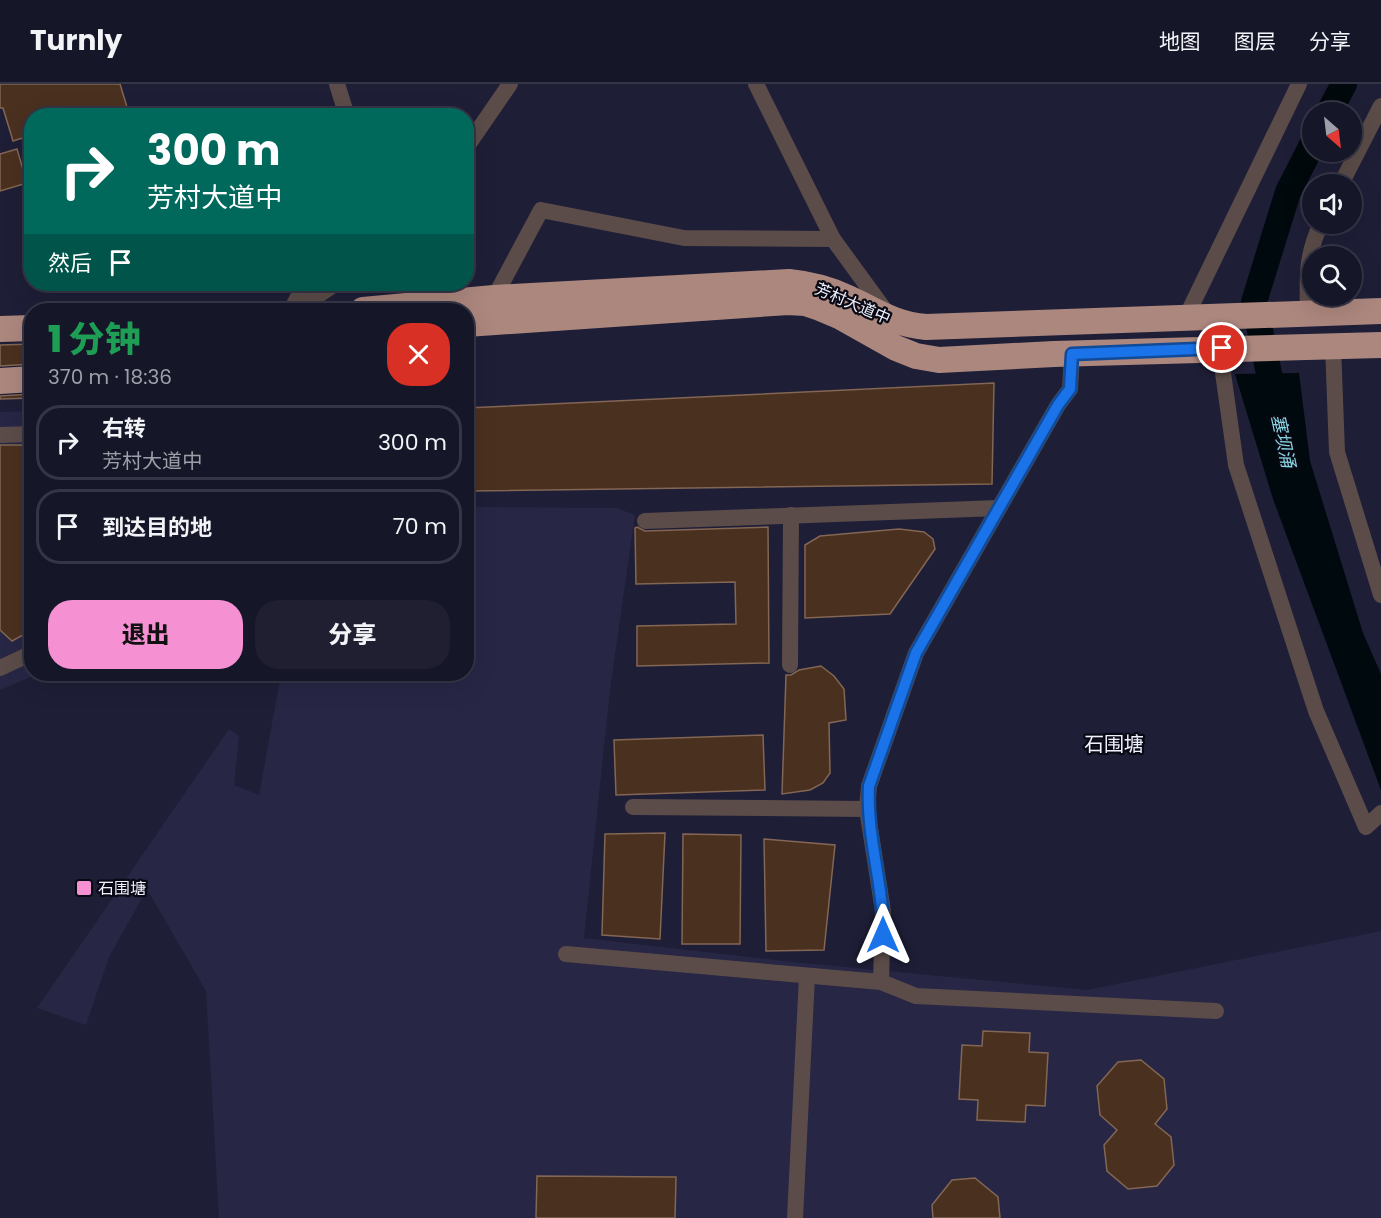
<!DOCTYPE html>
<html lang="zh">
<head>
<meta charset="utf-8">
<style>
  body { margin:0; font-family:Poppins,"Noto Sans SC",sans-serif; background:#1f1f31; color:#f1f3f6; height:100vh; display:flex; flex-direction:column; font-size:22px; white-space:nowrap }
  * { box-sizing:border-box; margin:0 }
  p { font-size:20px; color:#9e9fa8 }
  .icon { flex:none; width:33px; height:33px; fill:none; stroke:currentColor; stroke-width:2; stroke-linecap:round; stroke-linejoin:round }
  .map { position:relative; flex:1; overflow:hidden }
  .details { position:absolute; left:24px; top:219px; width:450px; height:378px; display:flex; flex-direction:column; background:#161629; border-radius:24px; box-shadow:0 6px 24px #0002,0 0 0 2px #353546 }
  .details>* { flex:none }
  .top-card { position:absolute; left:24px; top:24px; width:450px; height:183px; border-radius:24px; box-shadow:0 6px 24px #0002,0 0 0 2px #353546; background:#00695c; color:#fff; overflow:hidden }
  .needle { width:39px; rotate:152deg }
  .fabs { position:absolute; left:1302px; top:18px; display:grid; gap:12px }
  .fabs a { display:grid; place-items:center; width:60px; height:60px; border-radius:50%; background:#161629; box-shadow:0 6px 24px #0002,0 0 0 2px #353546; font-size:30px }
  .pin { position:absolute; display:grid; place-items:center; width:51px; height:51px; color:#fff; margin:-26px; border:3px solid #fff; border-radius:50%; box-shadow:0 2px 6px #0007 }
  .me { position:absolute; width:66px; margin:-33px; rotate:0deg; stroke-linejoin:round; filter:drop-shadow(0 0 4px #0008) }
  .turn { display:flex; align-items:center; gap:21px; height:126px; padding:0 24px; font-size:27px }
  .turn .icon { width:78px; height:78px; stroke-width:2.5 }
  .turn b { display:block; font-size:42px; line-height:51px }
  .then { display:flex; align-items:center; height:57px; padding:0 24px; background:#0003; gap:12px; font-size:22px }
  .round { display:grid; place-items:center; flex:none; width:63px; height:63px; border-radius:24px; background:#1f1f31 }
  .overview { display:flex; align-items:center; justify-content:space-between; height:102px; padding:0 24px }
  h1 { font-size:36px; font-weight:800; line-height:45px; color:#1e9e55 }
  .action { display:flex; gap:12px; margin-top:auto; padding:12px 24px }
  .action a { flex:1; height:69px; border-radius:24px; background:#f591d2; color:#111; font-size:24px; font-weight:800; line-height:69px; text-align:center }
  .action a+a { background:#1f1f31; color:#f1f3f6 }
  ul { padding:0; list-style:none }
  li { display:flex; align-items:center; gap:18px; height:75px; margin:0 12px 9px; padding:0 12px; border:3px solid #353546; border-radius:24px }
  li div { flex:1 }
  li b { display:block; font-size:22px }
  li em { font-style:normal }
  header { display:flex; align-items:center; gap:36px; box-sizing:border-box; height:84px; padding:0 30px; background:#161629; border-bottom:2px solid #353546 }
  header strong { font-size:28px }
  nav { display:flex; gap:33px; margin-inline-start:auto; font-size:21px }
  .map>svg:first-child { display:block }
  .built { fill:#272645 }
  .water { fill:#00090d }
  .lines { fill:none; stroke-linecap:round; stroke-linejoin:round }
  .river { stroke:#00090d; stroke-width:26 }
  .building { fill:#4a301f; stroke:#836654; stroke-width:1.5 }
  .minor { stroke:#5b4c49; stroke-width:16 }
  .highway { stroke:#ac877e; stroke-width:26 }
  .route-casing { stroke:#114b97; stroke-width:15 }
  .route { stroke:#1a73e8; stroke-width:10 }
  .poi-dot { fill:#f591d2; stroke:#090914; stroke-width:2 }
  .labels { text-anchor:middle; stroke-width:4.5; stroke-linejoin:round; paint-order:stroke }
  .street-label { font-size:16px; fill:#eff0fe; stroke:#090914 }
  .poi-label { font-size:16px; fill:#eff0fe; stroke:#090914; text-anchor:start }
  .water-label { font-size:18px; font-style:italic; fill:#89d5e2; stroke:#090914 }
  .quarter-label { font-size:20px; fill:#eff0fe; stroke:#090914 }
</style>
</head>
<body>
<header>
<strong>Turnly</strong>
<nav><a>地图</a><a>图层</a><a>分享</a></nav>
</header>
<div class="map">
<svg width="1381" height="1134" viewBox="0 0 1381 1134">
  <rect width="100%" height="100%" fill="#1e1e37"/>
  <g class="built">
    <polygon points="31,327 32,590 38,590 0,606 0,328"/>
    <polygon points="467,423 617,424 635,431 610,606 584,854 793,878 1087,906 1381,847 1381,1134 219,1134 206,907 147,805 109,873 86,941 37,924 229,645 239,652 234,701 259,711 281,590 466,590"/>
  </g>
  <polygon class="water" points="1299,289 1310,377 1363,549 1381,590 1381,706 1273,415 1235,290"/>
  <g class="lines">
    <g class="river">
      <polyline points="1329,28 1344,0"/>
      <polyline points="1276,323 1254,218 1288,108 1312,61"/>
    </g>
  </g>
  <g class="building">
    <polygon points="0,0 120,0 127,23 98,32 32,32 32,51 13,57 3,24 0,24"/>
    <polygon points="17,65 27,99 0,107 0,70"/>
    <polygon points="32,260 32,280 0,282 0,261"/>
    <polygon points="994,299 992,400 466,407 466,324"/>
    <polygon points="32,310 32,314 0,315 0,312"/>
    <polygon points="0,361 32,361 32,546 12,557 0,546"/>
    <polygon points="637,443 645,447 768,443 769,579 637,582 637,542 736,540 735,498 636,500 635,444"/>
    <polygon points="899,445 924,448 933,455 935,465 890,530 805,534 805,461 820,452"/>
    <polygon points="821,582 834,592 844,605 846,636 829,639 830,689 823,699 810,706 782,710 786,591 791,591 799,586"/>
    <polygon points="763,651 765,706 616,711 614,656"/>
    <polygon points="665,749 660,855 602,851 605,750"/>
    <polygon points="683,750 741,751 740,860 682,860"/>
    <polygon points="764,755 835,761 824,866 766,867"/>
    <polygon points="983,947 1030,949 1029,968 1048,969 1045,1022 1026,1021 1025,1038 977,1036 978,1016 959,1015 962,961 982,962"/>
    <polygon points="1141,976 1164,995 1167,1025 1155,1040 1171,1053 1174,1081 1157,1102 1128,1105 1107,1087 1104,1061 1117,1046 1100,1031 1097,1002 1118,978"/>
    <polygon points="537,1092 676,1093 675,1134 536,1134"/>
    <polygon points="975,1094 998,1113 1000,1134 933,1134 932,1121 952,1096"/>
  </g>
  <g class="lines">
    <g class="minor">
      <polyline points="337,0 347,32"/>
      <polyline points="756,0 833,155 884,225"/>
      <polyline points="466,64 510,0"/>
      <polyline points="1341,100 1381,22"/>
      <polyline points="494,214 541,126 684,154 833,155"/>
      <polyline points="291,226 305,200"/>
      <polyline points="297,226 335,200"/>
      <path d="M1308,229C1307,195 1306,170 1321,140"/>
      <polyline points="1186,233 1299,0"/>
      <polyline points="1333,262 1337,368 1381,511"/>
      <polyline points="1222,264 1222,282 1236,381 1316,627 1366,743 1381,729"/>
      <polyline points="0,351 32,350"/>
      <polyline points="645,437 999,424"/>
      <polyline points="790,581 791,431"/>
      <polyline points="0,584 32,569"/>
      <polyline points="633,723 867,725"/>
      <polyline points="566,870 881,898 916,912 1216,927"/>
      <polyline points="881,898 883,827 867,725 869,702 916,569 1058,321 1070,305 1072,270"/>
      <polyline points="795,1134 807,892"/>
    </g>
    <g class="highway">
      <path d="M363,226L494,214L789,198C810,200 829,205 848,214C877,227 893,240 926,243L1381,227"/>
      <polyline points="466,240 788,218 805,219 820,224 839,232 896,264 916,272 939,276 1054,270 1381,261"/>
      <polyline points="0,245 32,244"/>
      <polyline points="0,297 32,295"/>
    </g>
  </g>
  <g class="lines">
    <defs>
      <path id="route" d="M883,851C884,801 866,752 869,702L916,569L1058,321L1070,305L1072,270L1222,264"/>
    </defs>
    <use href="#route" class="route-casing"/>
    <use href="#route" class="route"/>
  </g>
  <rect class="poi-dot" x="76" y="796" width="16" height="16" rx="3"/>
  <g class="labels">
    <g class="street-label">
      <text transform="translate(853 219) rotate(23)" y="6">芳村大道中</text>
    </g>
    <g class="poi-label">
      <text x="98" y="810">石围塘</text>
    </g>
    <g class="water-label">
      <text transform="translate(1283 357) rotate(78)" y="6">塞坝涌</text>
    </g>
    <g class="quarter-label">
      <text x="1114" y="667">石围塘</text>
    </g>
  </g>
</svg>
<div class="fabs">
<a><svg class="needle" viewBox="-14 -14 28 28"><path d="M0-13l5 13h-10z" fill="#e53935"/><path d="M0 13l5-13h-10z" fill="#9e9fa8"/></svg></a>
<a><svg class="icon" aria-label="sound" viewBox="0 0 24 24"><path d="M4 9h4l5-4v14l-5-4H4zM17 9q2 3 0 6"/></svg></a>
<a><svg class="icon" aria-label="search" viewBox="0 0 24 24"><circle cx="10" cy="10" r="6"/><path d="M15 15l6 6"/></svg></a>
</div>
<div class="pin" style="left:1222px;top:264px;background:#d93025"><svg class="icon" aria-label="arrive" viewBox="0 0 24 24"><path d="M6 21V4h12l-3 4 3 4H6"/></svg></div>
<svg class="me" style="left:883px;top:851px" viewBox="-20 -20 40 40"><path d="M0-17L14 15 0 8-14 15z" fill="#1a73e8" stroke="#fff" stroke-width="4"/></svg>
<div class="top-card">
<div class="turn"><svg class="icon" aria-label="right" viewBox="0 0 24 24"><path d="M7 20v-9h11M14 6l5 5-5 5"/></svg><div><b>300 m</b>芳村大道中</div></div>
<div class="then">然后<svg class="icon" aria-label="arrive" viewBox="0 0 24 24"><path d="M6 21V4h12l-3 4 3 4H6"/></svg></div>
</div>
<section class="details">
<div class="overview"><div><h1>1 分钟</h1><p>370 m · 18:36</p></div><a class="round" style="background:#d93025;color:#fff"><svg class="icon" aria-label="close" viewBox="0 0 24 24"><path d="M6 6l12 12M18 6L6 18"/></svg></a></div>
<ul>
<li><svg class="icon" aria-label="right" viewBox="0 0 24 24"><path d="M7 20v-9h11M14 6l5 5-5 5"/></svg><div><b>右转</b><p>芳村大道中</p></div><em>300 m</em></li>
<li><svg class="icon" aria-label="arrive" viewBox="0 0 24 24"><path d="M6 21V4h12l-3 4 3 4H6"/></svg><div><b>到达目的地</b></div><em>70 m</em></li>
</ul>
<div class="action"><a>退出</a><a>分享</a></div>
</section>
</div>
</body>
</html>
